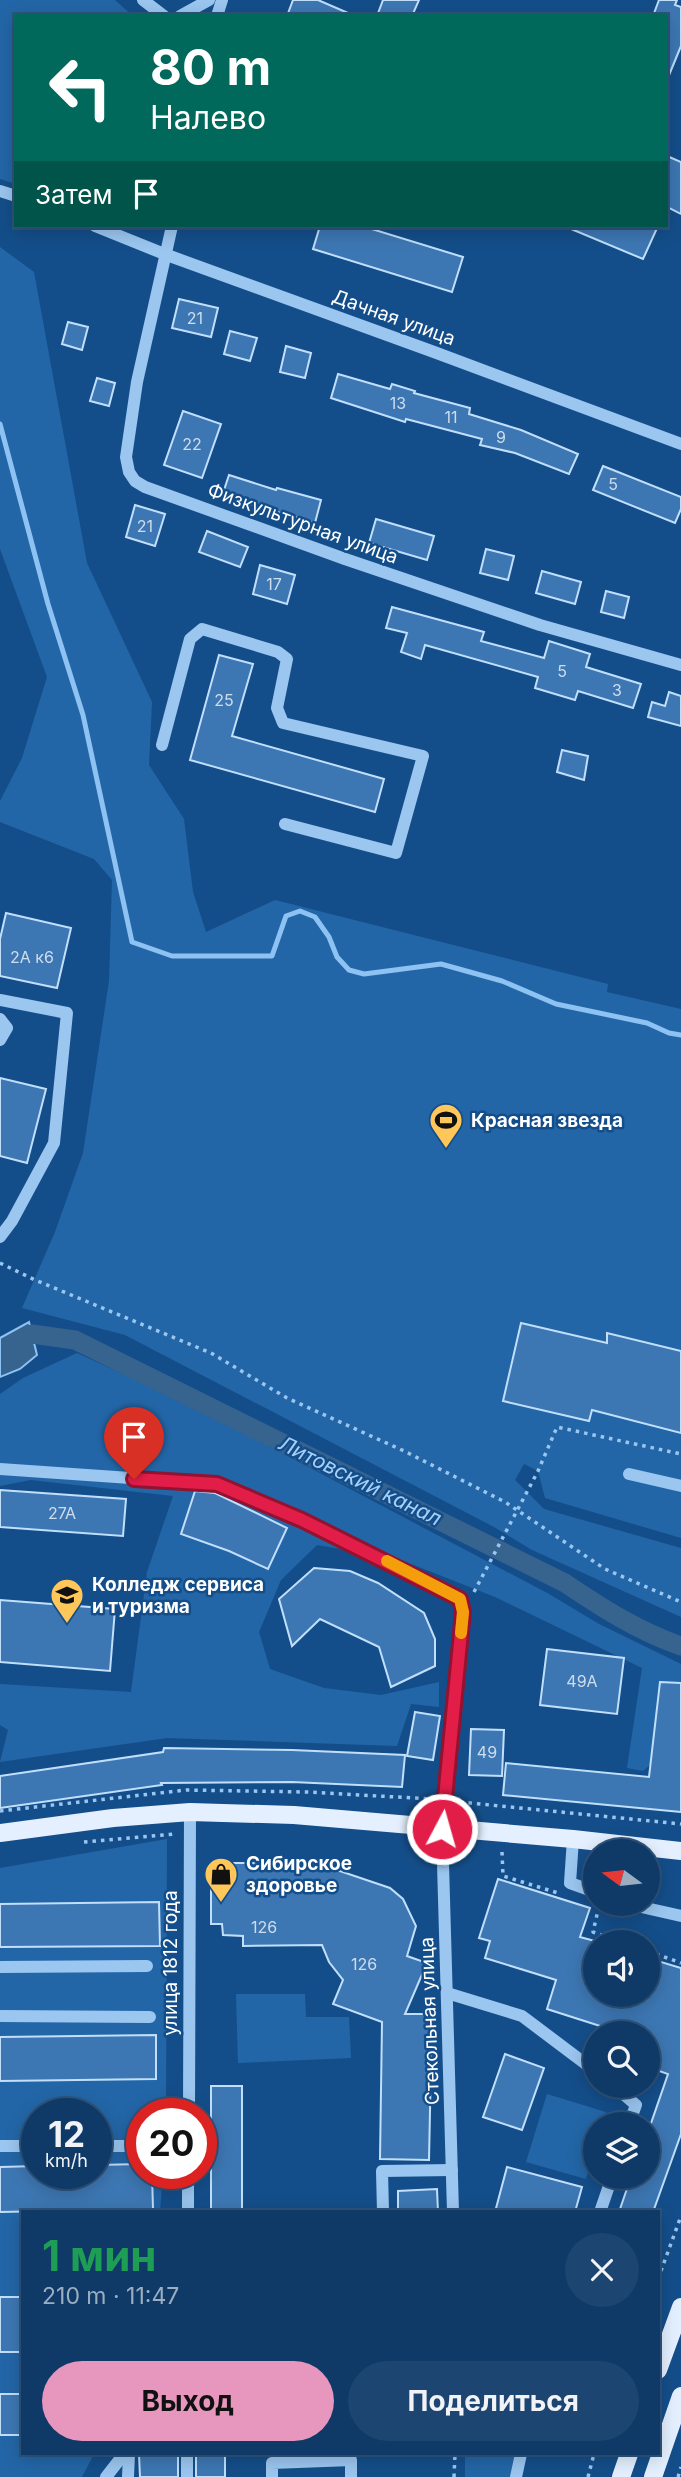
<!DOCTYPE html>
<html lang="ru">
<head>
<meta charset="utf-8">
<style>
  body { margin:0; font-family:Inter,sans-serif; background:#1d4571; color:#f1f3f6; height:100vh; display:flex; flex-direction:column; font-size:26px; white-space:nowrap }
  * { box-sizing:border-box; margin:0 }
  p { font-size:23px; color:#9badc0 }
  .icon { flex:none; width:38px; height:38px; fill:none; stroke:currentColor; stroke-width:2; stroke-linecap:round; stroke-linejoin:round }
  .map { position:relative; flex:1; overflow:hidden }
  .panel { position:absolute; left:21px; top:2210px; width:639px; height:245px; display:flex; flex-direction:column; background:#0f3a68; border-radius:0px; box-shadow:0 4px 18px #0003,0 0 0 2px #2f547c }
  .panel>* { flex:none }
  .guide { position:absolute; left:14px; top:14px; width:654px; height:214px; border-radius:0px; box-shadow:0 4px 18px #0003,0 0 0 2px #2f547c; background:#00695c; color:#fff; overflow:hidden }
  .needle { width:46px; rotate:285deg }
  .controls { position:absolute; left:583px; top:1839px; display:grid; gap:14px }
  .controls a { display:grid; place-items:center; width:77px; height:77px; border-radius:50%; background:#0f3a68; box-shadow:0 4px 18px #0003,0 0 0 2px #2f547c; font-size:35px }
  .speed { position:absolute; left:21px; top:2098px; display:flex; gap:14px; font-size:35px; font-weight:700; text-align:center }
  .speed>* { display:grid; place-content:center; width:91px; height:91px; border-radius:50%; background:#0f3a68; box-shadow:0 4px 18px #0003,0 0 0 2px #2f547c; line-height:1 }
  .speed small { font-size:18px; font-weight:400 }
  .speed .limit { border:10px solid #d22; background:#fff; color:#111 }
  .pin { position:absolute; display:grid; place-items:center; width:60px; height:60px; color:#fff; margin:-72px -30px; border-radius:50% 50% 50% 0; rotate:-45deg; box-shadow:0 0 7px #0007 }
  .pin .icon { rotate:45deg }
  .me { position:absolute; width:77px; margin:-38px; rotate:6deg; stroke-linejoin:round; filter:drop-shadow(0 0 5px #0008) }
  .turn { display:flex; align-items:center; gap:24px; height:147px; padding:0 21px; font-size:32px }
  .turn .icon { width:91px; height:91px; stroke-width:2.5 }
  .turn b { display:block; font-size:49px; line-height:60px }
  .then { display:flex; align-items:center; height:66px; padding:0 21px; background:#0003; gap:14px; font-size:26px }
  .round { display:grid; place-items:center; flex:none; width:74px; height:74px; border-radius:37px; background:#1d4571 }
  .head { display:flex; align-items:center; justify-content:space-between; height:119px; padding:0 21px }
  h1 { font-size:42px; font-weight:700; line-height:52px; color:#1e9e55 }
  .primary-button { display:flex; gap:14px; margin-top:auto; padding:14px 21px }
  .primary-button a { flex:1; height:80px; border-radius:42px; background:#e797bd; color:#111; font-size:28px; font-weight:700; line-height:80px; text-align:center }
  .primary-button a+a { background:#1d4571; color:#f1f3f6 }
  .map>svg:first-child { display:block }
  .green { fill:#2366a7; fill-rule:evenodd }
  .water { fill:#37638f; stroke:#8dc2f3; stroke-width:2 }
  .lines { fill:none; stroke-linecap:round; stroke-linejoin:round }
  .stream { stroke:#8dc2f3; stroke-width:5 }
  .canal { stroke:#37638f; stroke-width:19 }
  .building { fill:#3d77b3; stroke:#c1dffb; stroke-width:2 }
  .path { stroke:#9bc6f0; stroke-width:3.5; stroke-dasharray:3.5 5; stroke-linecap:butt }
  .minor { stroke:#9bc6f0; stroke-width:12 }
  .major { stroke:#e4f0ff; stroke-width:18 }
  .route-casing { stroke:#92132f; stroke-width:18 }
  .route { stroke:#e11d48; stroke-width:12 }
  .slow { stroke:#f59e0b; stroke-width:12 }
  .labels { text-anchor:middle; stroke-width:5; stroke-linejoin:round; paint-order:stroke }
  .number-label { font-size:16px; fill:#ceddec }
  .street-label { font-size:19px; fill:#fff; stroke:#144e8a }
  .poi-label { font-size:19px; font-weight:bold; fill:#fff; stroke:#144e8a; text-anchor:start }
  .water-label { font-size:21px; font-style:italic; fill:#a6d0f7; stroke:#144e8a }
</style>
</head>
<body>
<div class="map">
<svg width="681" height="2477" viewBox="0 0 681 2477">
  <rect width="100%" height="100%" fill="#144e8a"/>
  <g class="green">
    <polygon points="0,0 115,0 133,16 16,16 16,184 0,179"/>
    <polygon points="0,247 34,272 87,563 152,702 149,765 184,819 193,892 206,932 275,900 608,984 607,992 681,1009 681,1538 545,1498 538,1471 524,1464 515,1480 544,1509 681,1548 681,1617 532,1550 494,1527 125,1335 22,1308 55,1232 83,1153 109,981 112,880 94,859 0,822 0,801 22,758 47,677 0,549"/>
    <polygon points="77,1353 191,1405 549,1594 599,1624 681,1664 681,1683 660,1682 650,1765 643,1771 627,1768 642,1668 495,1597 396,1558 317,1545 281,1580 259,1632 270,1669 324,1688 381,1695 439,1682 439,1707 411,1704 397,1746 167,1738 0,1762 8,1730 0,1725 0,1684 131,1692 147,1572 173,1496 31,1480 0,1486 0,1394 23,1378"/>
    <path d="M167,1839L166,2114H142V2174H163L160,2212H23V2454H94L82,2477H0V1868ZM37,2114H96V2174H37Z"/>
    <polygon points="236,1994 305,1994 306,2017 349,2017 351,2058 238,2063"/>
    <polygon points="547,2094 606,2112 602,2124 595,2124 595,2149 586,2179 526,2162"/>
    <polygon points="467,2454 525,2454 516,2477 465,2477 465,2456"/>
  </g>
  <polygon class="water" points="29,1322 37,1355 20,1369 0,1377 0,1338"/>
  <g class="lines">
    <polyline class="stream" points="0,424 48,604 83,715 132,942 172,956 272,956 286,916 300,911 315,917 329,937 337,957 349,970 364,974 441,964 502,981 556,1004 647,1023 669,1033 681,1035"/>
    <path class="canal" d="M32,1334L75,1340L565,1583C602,1608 638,1631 681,1646"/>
  </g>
  <g class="building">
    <polygon points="293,0 318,0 355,16 287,16"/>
    <polygon points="383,0 419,0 412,16 377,16"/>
    <polygon points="659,0 677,0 675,5 681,7 681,46 667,80 667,16 653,16"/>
    <polygon points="667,156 681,162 681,214 667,207"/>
    <polygon points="320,226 362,226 463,257 452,292 313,249"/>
    <polygon points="564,226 658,226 643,259"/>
    <polygon points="179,299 218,308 211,337 172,328"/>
    <polygon points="68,322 88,327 82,350 62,344"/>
    <polygon points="230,331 257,338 250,361 224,354"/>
    <polygon points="286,346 311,353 305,378 280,372"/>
    <polygon points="338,374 390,389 392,384 415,391 414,393 470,408 469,414 521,430 578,454 569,474 515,453 480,445 482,439 406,419 405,422 331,398"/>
    <polygon points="97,378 115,383 109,406 90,401"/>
    <polygon points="183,411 221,424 202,478 164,465"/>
    <polygon points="603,466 681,497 681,509 675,523 593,490"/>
    <polygon points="229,475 276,490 277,488 321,500 315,523 222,496"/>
    <polygon points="135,505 165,514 155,546 126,537"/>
    <polygon points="376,519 434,536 427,560 369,543"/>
    <polygon points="207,531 248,547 240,567 199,552"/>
    <polygon points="486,549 514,556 508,580 480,573"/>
    <polygon points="260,565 295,575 287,604 253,594"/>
    <polygon points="542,571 581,582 575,604 536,593"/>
    <polygon points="606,591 629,597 624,618 601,612"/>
    <polygon points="392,607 484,632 481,641 544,658 549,641 590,654 586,667 641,684 633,708 578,691 575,700 535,688 538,677 425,645 421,659 401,652 407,633 386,628"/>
    <polygon points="219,655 253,664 232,736 384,779 375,812 190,760"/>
    <polygon points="669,692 681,696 681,726 648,717 652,702 665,706"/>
    <polygon points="562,750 588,756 584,780 557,772"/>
    <polygon points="6,913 71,928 57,988 0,976 0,939"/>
    <polygon points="0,1078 46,1089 27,1163 0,1156"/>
    <polygon points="521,1323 607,1343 607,1333 681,1351 681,1433 592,1410 589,1421 503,1401"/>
    <polygon points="0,1490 126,1499 123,1536 0,1527"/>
    <polygon points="195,1491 215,1493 287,1528 268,1569 229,1551 181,1534"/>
    <polygon points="314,1568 350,1571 378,1583 424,1613 435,1639 435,1666 391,1687 379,1647 320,1619 292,1646 279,1599"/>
    <polygon points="0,1600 115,1609 110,1671 0,1662"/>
    <polygon points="547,1649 624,1658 617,1714 540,1705"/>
    <polygon points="660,1682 681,1683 681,1812 503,1795 506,1763 649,1777"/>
    <polygon points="415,1712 440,1716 433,1760 407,1756"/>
    <polygon points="471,1729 504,1730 502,1776 469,1775"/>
    <polygon points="164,1748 292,1750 405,1755 402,1787 292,1782 161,1783 162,1785 0,1808 0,1776 163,1752"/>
    <polygon points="223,1863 266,1863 267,1869 334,1869 390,1888 403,1899 416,1926 407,1956 427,1963 405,2014 432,2014 429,2160 380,2159 382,2022 333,2004 343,1980 329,1962 322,1945 243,1946 243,1936 223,1935 222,1924 211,1924 211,1887 222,1887"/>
    <polygon points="498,1879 590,1908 580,1937 595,1941 595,1995 648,1995 648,1958 681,1968 681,2134 653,2212 619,2212 631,2177 648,2177 648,2132 668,2074 648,2067 648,2034 625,2034 547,2009 556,1980 485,1958 490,1941 479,1938"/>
    <polygon points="159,1902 160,1946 0,1947 0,1904"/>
    <polygon points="156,2035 156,2079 0,2081 0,2037"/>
    <polygon points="505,2054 544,2068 522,2130 483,2117"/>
    <rect x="211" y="2086" width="31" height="126"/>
    <polygon points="142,2164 142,2174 152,2174 153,2209 0,2212 0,2167 37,2166 37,2174 96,2174 96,2165"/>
    <polygon points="507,2167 582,2187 575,2212 495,2212"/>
    <polygon points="437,2189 438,2212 398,2212 398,2191"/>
    <rect x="0" y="2297" width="23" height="55"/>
    <rect x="0" y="2394" width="23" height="41"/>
    <polygon points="139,2454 178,2454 178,2477 140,2477"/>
    <rect x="196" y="2454" width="29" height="23"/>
  </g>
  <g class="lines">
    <g class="path">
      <polyline points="0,1263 35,1280 211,1353 287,1398 404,1451 505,1502 605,1569 681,1602"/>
      <polyline points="474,1592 538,1471 557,1427 681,1454"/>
      <polyline points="460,1802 681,1824"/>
      <polyline points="0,1811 186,1790 307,1792 432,1799"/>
      <polyline points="84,1842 174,1834"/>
      <polyline points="502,1852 503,1876 558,1893"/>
      <polyline points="599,1906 593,1932 623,1942"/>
      <polyline points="648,1951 681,1963"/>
      <polyline points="658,2279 681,2216"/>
      <polyline points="454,2477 455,2454"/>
      <polyline points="588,2477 594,2454"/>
      <polyline points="678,2477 681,2467"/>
    </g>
    <g class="minor">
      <polyline points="143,0 164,16"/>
      <polyline points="180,16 209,0"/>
      <polyline points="217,16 222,0"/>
      <polyline points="0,191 16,196"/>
      <polyline points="95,226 167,255 434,352 681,444"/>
      <polyline points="172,226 137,382 126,457 129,472 135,481 145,487 345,559 540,625 681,665"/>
      <polyline points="162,745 190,639 202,629 278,652 287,659 277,708 283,723 423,756 396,853 285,824"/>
      <polyline points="0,1000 67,1013 54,1143 12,1221 0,1237"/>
      <polyline points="0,1019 7,1028 0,1040"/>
      <polyline points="0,1469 217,1484 302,1520 460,1599 463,1612 442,1829 453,2212"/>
      <polyline points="629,1474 681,1486"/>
      <polyline points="573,1839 570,1883 595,1892"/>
      <polyline points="628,1904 681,1916"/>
      <polyline points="0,1967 147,1966"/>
      <polyline points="447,1993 522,2016 595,2071"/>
      <polyline points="0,2016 150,2017"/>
      <polyline points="614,2086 636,2105 629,2124"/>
      <polyline points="189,2114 190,1812"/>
      <polyline points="0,2146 37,2146"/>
      <polyline points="96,2146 142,2146"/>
      <polyline points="188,2212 188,2174"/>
      <polyline points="383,2212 382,2171 452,2170"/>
      <polyline points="600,2212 612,2177"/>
      <polyline points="106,2477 124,2454"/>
      <polyline points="128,2477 129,2454"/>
      <polyline points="187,2477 187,2454"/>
      <polyline points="272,2477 272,2463 351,2460 351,2477"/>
      <polyline points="516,2477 521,2454"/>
    </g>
    <g class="major">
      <polyline points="0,1833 113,1818 190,1812 294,1815 573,1839 681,1851"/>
      <polyline points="658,2370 681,2307"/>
      <polyline points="621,2477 629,2454"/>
      <polyline points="653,2477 681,2396"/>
    </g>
  </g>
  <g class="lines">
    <defs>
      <polyline id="route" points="134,1479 217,1484 302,1520 460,1599 463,1612 442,1829"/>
    </defs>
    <use href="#route" class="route-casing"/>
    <use href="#route" class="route"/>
    <polyline class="slow" points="387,1561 460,1599 463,1612 461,1633"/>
  </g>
  <defs>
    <symbol id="stadium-pin" viewBox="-11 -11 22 30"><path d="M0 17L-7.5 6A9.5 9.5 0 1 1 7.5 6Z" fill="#ffc65a" stroke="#144e8a"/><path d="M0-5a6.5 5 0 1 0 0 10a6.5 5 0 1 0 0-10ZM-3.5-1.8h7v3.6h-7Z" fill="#111"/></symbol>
    <symbol id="university-pin" viewBox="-11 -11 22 30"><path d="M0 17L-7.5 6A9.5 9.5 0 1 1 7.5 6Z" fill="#ffc65a" stroke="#144e8a"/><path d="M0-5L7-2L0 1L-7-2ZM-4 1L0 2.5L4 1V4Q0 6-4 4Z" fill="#111"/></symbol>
    <symbol id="shop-pin" viewBox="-11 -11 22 30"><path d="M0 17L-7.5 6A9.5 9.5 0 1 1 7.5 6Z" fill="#ffc65a" stroke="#144e8a"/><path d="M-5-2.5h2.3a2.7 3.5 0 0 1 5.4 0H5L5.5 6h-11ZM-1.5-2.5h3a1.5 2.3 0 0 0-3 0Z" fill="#111"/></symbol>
  </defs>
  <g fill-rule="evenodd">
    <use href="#stadium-pin" x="427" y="1101" width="38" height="52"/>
    <use href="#university-pin" x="48" y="1576" width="38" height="52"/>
    <use href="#shop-pin" x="202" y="1855" width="38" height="52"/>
  </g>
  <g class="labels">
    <g class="number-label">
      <text x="195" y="324">21</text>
      <text x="398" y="409">13</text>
      <text x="451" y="423">11</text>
      <text x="501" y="443">9</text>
      <text x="192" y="450">22</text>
      <text x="613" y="490">5</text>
      <text x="145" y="532">21</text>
      <text x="274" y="590">17</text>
      <text x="562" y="677">5</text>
      <text x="617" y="696">3</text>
      <text x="224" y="706">25</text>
      <text x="32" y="963">2А к6</text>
      <text x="62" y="1519">27А</text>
      <text x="582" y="1687">49А</text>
      <text x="487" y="1758">49</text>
      <text x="264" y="1933">126</text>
      <text x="364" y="1970">126</text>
    </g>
    <g class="street-label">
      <text transform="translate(394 317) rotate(20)" y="7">Дачная улица</text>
      <text transform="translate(303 523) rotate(20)" y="7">Физкультурная улица</text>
      <text transform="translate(170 1963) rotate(-90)" y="7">улица 1812 года</text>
      <text transform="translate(429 2021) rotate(-92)" y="7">Стекольная улица</text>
    </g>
    <g class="poi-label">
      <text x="471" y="1127">Красная звезда</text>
      <text x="92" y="1591">Колледж сервиса<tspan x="92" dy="22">и туризма</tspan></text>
      <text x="246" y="1870">Сибирское<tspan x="246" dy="22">здоровье</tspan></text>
    </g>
    <g class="water-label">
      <text transform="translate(360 1481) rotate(26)" y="7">Литовский канал</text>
    </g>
  </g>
</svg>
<div class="controls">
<a><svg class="needle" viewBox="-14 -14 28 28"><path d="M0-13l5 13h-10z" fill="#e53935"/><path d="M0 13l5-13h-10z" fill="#9badc0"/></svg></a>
<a><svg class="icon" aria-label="sound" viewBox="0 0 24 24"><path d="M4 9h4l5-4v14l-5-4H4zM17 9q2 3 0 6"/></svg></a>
<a><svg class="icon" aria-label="search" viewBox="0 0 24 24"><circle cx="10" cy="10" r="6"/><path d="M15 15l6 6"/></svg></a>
<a><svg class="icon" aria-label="layers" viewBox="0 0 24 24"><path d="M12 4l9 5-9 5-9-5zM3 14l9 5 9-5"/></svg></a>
</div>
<div class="speed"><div>12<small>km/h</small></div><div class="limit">20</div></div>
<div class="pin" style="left:134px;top:1479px;background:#d93025"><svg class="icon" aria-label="arrive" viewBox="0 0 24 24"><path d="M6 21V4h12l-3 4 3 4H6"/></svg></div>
<svg class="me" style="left:442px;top:1829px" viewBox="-20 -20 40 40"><circle r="17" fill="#e11d48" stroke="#fff" stroke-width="3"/><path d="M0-11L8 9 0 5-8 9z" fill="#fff"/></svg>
<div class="guide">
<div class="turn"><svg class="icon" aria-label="left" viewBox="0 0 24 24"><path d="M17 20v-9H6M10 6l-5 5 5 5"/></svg><div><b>80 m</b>Налево</div></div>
<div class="then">Затем<svg class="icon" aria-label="arrive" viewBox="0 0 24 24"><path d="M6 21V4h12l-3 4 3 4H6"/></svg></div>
</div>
<section class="panel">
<div class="head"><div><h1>1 мин</h1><p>210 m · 11:47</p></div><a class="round"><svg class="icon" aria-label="close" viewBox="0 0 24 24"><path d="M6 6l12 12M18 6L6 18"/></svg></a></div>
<div class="primary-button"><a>Выход</a><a>Поделиться</a></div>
</section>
</div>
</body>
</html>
